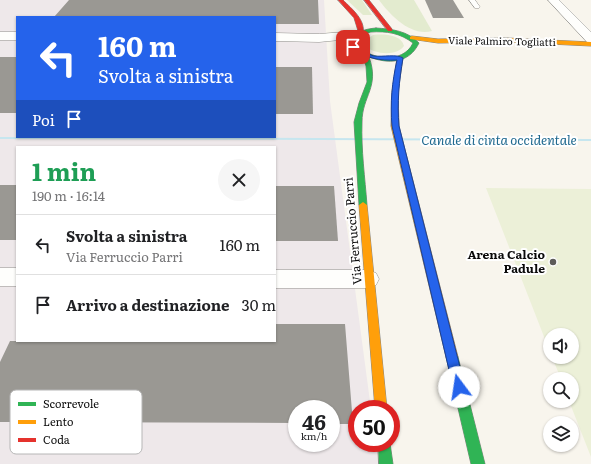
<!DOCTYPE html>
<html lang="it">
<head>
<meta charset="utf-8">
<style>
  body { margin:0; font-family:Literata,serif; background:#f6f6f6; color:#202124; height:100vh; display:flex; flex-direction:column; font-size:15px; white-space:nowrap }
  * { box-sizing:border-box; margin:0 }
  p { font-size:13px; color:#757577 }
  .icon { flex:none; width:22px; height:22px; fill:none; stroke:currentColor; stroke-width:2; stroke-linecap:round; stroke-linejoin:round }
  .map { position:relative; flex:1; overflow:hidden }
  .sheet { position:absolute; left:16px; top:146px; width:260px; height:196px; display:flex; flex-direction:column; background:#fff; border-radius:0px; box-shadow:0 1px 3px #0004 }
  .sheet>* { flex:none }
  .banner { position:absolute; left:16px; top:16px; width:260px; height:122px; border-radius:0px; box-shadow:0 1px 3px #0004; background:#2563eb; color:#fff; overflow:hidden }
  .buttons { position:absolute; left:543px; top:328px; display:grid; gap:8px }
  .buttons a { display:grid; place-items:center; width:36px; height:36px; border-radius:50%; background:#fff; box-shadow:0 1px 3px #0004; font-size:20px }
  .speed { position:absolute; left:288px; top:400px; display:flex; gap:8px; font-size:20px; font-weight:700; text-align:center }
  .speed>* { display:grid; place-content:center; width:52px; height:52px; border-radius:50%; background:#fff; box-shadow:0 1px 3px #0004; line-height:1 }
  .speed small { font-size:10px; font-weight:400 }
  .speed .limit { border:6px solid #d22; background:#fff; color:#111 }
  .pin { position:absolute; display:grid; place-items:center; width:34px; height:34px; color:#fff; margin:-17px; border-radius:8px; box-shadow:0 2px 6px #0006 }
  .me { position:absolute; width:44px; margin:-22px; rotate:346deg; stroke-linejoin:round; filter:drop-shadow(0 0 3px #0008) }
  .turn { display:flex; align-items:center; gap:14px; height:84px; padding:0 16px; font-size:18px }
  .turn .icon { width:52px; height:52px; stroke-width:2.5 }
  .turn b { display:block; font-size:28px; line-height:34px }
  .then { display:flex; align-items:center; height:38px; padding:0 16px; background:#0003; gap:8px; font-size:15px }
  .round { display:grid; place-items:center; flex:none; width:42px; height:42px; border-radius:21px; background:#f6f6f6 }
  .headline { display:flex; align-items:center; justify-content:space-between; height:68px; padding:0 16px }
  h1 { font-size:24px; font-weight:700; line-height:30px; color:#1e9e55 }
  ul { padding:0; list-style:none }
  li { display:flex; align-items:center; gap:12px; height:60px; padding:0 16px; border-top:1px solid #e0e0e0 }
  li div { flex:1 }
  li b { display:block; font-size:15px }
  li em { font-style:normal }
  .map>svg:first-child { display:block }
  .industrial { fill:#eee8ea; fill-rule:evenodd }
  .green { fill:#e3ebcf }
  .pitch { fill:#ecf0d8 }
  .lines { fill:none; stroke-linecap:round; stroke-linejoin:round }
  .stream { fill:#c6e6ef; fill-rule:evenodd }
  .building { fill:#9a9893 }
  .lane-casing { stroke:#91908c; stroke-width:1 }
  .street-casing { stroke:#91908c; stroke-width:1 }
  .fast-casing { stroke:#888683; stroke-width:1 }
  .slow-casing { stroke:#888683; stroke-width:1 }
  .jam-casing { stroke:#888683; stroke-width:1 }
  .lane { fill:#fefefc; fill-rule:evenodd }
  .street { fill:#fefefc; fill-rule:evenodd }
  .fast { fill:#30b455; fill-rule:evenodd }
  .slow { fill:#ff9f0a; fill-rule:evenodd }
  .jam { fill:#e5322d; fill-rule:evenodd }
  .route { fill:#2563eb; stroke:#184099 }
  .poi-dot { fill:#5d5c59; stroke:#fff; stroke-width:1.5 }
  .labels { text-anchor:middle; stroke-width:4; stroke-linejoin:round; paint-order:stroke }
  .far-street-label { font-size:10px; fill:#0a0a0a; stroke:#fff }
  .street-label { font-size:12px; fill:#0a0a0a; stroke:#fff }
  .poi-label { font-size:12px; font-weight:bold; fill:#0a0a0a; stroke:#fff; text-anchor:end }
  .water-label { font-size:13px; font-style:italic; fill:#1f698f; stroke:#fff }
  .key { fill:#fff; stroke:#b6b6b6; stroke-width:1 }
  .key-label { font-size:11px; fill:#0a0a0a }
</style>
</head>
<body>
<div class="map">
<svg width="591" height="464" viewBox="0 0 591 464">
  <rect width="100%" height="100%" fill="#f8f5ed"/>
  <path class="industrial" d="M0,0H324L330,101L371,409H357V443H376L378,464H0ZM17,17H275V137H17ZM17,147H275V341H17ZM297,409H331V443H297Z"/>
  <g class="green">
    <polygon points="347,0 362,0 372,15 363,15"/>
    <path d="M379,0H414L432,31C411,37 390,15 379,0Z"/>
    <path d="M373,35C383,34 401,34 404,46C396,57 374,54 365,46L364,41Z"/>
  </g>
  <polygon class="pitch" points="486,188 591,189 591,457 569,401 572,401 572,379 561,379 552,357 572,357 572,335 550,335 550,352"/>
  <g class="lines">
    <polygon class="stream" points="0,137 591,139 591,141 0,139"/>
  </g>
  <g class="building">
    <polygon points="69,0 318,0 319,24 275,24 275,17 54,17"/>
    <polygon points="425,0 453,0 464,18 433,18"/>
    <rect x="0" y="57" width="17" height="56"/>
    <polygon points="275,67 312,67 313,114 275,114"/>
    <rect x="0" y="185" width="17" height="55"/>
    <polygon points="275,186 334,186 338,241 275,241"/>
    <polygon points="275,324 345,324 353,424 331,424 331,409 297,409 297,423 0,422 0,362 10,341 275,341"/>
  </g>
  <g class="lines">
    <defs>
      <polygon id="lane" points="469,0 475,0 480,7 479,8 475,8"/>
      <g id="street">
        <polygon points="548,0 559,0 591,32 591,43 587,42"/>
        <polygon points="357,31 361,32 363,35 361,38 319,42 275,41 275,33 319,34"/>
        <rect x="0" y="32" width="17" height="8"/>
        <rect x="0" y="268" width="17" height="18"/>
        <polygon points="275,270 368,270 376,273 379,279 376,285 368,288 275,288"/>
      </g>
      <g id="fast">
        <path d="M376,28C392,29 408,31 419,43C409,64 388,64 369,57C380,87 362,96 362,122C361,150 365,178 367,205L363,208L359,205L354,122L359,103L367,82L366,66L362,55L354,49L349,42C356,32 364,29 376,28ZM371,32C387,31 400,33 413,43C403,65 367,60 355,42L359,36Z"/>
        <polygon points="452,352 456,353 458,357 485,464 471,464 446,357 448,353"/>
        <polygon points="378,443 390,443 393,464 379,464"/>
      </g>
      <g id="slow">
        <polygon points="412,36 438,39 507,38 591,42 591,46 507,42 438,43 410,39 410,37"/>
        <polygon points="400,56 403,58 398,92 399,126 458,357 456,361 452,362 448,361 446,357 391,126 392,92 397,58"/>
        <polygon points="363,202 367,205 387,409 375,409 359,205"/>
      </g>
      <g id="jam">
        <path d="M338,0H343C352,9 366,20 363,34H359L354,18Z"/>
        <polygon points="364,0 369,0 392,29 392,31 388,31"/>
      </g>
    </defs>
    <use href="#lane" class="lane-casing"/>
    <use href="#street" class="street-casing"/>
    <use href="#fast" class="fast-casing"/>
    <use href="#slow" class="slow-casing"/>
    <use href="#jam" class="jam-casing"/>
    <use href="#lane" class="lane"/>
    <use href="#street" class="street"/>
    <use href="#fast" class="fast"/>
    <use href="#slow" class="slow"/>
    <use href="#jam" class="jam"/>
  </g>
  <path class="route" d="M351,46C359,45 366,54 374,56C382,57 398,54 403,58C399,81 397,103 399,126L465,387L463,391L459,393L455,391L453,387L392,126C390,103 392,82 397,60C379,61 366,58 351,48Z"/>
  <circle class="poi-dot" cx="553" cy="262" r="4"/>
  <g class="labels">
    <g class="far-street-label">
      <text transform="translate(502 41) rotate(1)" y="4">Viale Palmiro Togliatti</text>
    </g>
    <g class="street-label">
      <text transform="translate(353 231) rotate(-95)" y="4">Via Ferruccio Parri</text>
    </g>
    <g class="poi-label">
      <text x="545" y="259">Arena Calcio<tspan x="545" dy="14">Padule</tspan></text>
    </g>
    <g class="water-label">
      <text x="499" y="145">Canale di cinta occidentale</text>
    </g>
  </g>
  <rect x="10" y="390" width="132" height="64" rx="6" class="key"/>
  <rect x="18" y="402" width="18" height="4" fill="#30b455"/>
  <rect x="18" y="420" width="18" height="4" fill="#ff9f0a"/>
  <rect x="18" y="438" width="18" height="4" fill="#e5322d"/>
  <g class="key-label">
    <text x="43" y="408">Scorrevole</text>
    <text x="43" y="426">Lento</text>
    <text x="43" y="444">Coda</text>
  </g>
</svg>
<div class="buttons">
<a><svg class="icon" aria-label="sound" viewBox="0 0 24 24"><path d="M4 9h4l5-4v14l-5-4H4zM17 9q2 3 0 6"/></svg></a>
<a><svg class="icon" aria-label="search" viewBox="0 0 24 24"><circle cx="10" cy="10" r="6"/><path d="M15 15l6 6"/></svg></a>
<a><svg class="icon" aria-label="layers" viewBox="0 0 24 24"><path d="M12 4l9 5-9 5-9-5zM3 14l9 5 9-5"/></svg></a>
</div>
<div class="speed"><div>46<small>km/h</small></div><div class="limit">50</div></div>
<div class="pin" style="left:353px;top:47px;background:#d93025"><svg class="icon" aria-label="arrive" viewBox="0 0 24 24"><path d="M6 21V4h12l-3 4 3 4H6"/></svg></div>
<svg class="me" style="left:459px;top:387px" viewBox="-20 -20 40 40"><circle r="19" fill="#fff"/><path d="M0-13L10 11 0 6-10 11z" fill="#2563eb"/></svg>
<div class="banner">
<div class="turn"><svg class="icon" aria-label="left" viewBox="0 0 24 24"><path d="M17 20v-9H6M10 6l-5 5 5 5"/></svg><div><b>160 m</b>Svolta a sinistra</div></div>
<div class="then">Poi<svg class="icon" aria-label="arrive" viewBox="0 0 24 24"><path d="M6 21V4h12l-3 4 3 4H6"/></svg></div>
</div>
<section class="sheet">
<div class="headline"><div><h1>1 min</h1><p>190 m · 16:14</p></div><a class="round"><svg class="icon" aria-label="close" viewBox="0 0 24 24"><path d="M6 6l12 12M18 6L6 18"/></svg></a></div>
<ul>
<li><svg class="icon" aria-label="left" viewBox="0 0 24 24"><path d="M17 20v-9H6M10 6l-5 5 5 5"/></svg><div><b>Svolta a sinistra</b><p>Via Ferruccio Parri</p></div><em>160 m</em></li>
<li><svg class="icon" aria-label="arrive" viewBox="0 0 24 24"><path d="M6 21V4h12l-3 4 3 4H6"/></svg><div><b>Arrivo a destinazione</b></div><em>30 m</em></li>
</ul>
</section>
</div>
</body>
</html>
